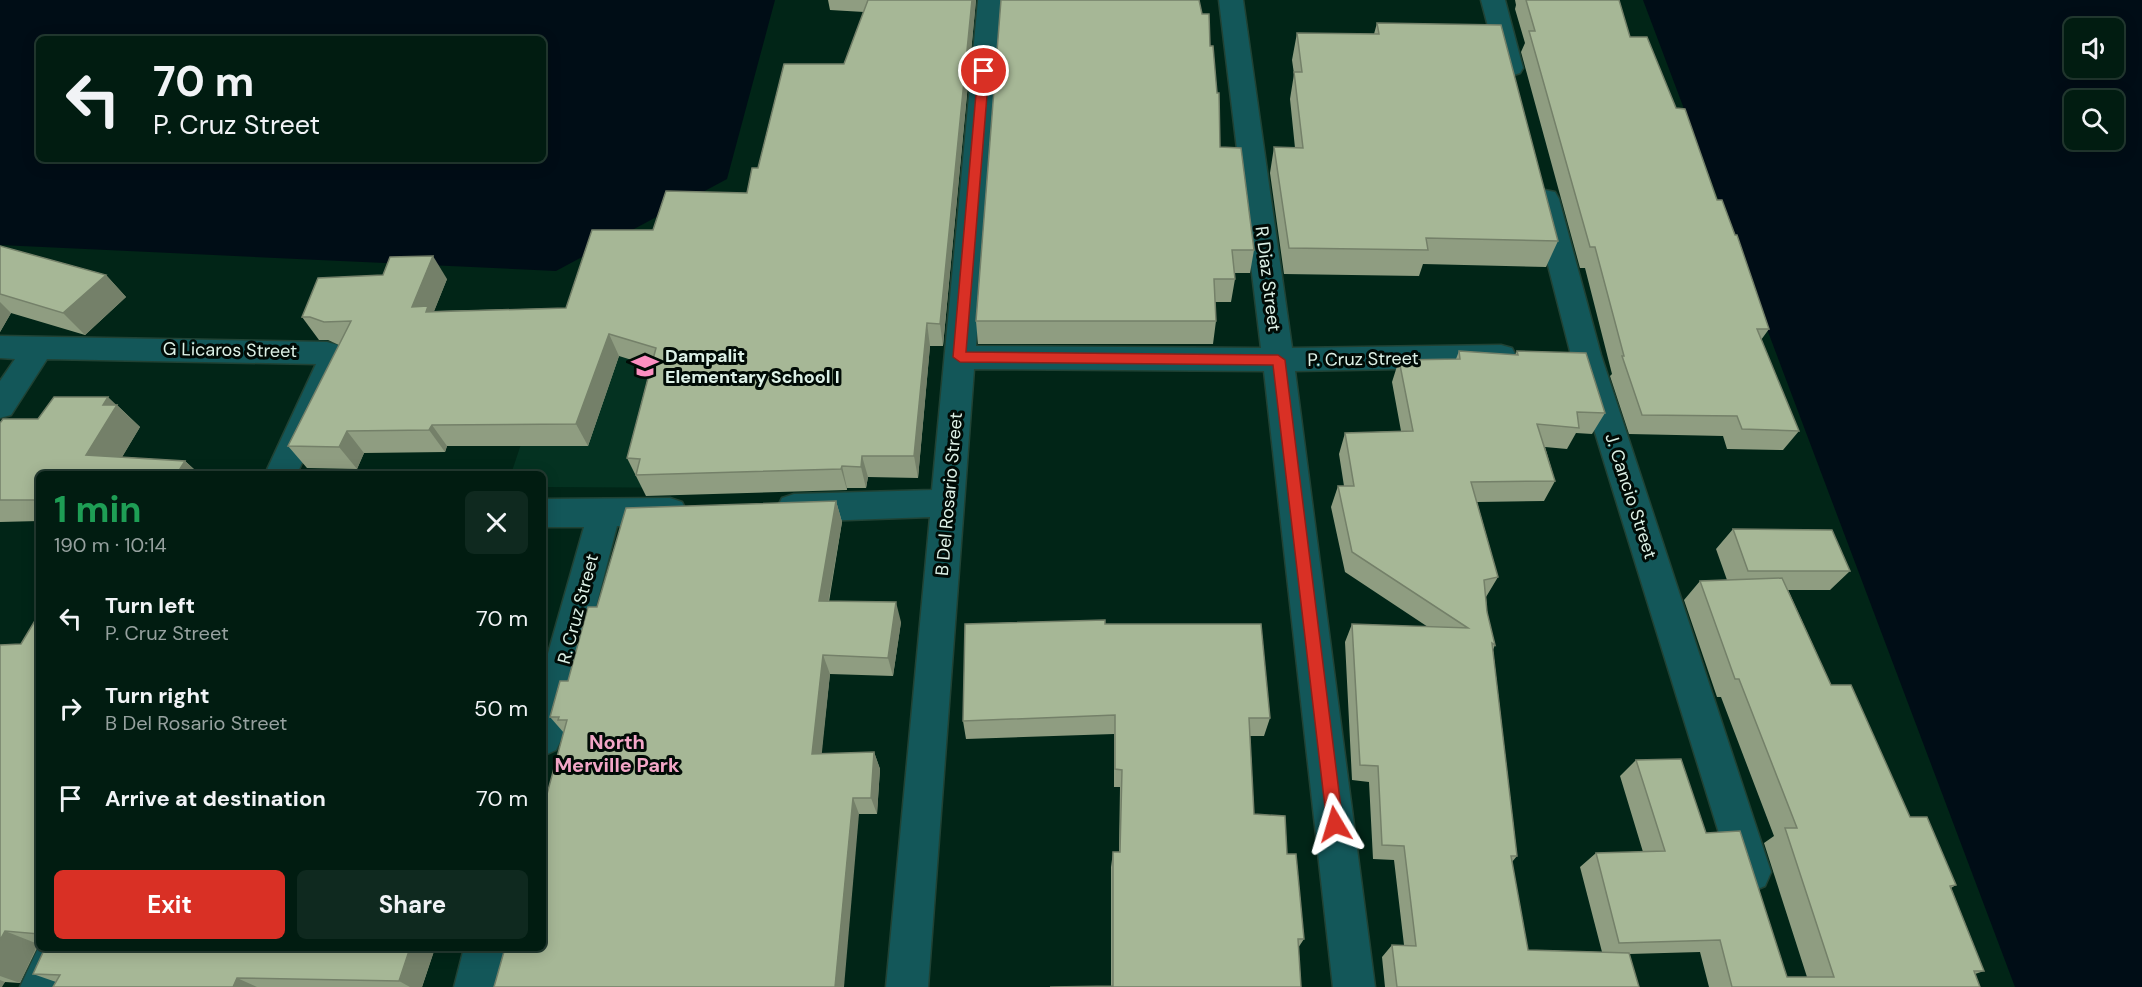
<!DOCTYPE html>
<html lang="en">
<head>
<meta charset="utf-8">
<style>
  body { margin:0; font-family:"DM Sans",sans-serif; background:#0f291f; color:#f1f3f6; height:100vh; display:flex; flex-direction:column; font-size:22px; white-space:nowrap }
  * { box-sizing:border-box; margin:0 }
  p { font-size:20px; color:#96a19f }
  .icon { flex:none; width:33px; height:33px; fill:none; stroke:currentColor; stroke-width:2; stroke-linecap:round; stroke-linejoin:round }
  .map { position:relative; flex:1; overflow:hidden }
  .drawer { position:absolute; left:36px; top:471px; width:510px; height:480px; display:flex; flex-direction:column; background:#011c11; border-radius:9px; box-shadow:0 3px 15px #0003,0 0 0 2px #233a31 }
  .drawer>* { flex:none }
  .guide { position:absolute; left:36px; top:36px; width:510px; height:126px; border-radius:9px; box-shadow:0 3px 15px #0003,0 0 0 2px #233a31; background:#011c11; color:#f1f3f6; overflow:hidden }
  .controls { position:absolute; left:2064px; top:18px; display:grid; gap:12px }
  .controls a { display:grid; place-items:center; width:60px; height:60px; border-radius:9px; background:#011c11; box-shadow:0 3px 15px #0003,0 0 0 2px #233a31; font-size:30px }
  .pin { position:absolute; display:grid; place-items:center; width:51px; height:51px; color:#fff; margin:-26px; border:3px solid #fff; border-radius:50%; box-shadow:0 2px 6px #0007 }
  .me { position:absolute; width:66px; margin:-33px; rotate:353deg; stroke-linejoin:round; filter:drop-shadow(0 0 4px #0008) }
  .turn { display:flex; align-items:center; gap:21px; height:126px; padding:0 18px; font-size:27px }
  .turn .icon { width:78px; height:78px; stroke-width:2.5 }
  .turn b { display:block; font-size:42px; line-height:51px }
  .round { display:grid; place-items:center; flex:none; width:63px; height:63px; border-radius:9px; background:#0f291f }
  .headline { display:flex; align-items:center; justify-content:space-between; height:102px; padding:0 18px }
  h1 { font-size:36px; font-weight:700; line-height:45px; color:#1e9e55 }
  .action { display:flex; gap:12px; margin-top:auto; padding:12px 18px }
  .action a { flex:1; height:69px; border-radius:9px; background:#d93025; color:#fff; font-size:24px; font-weight:700; line-height:69px; text-align:center }
  .action a+a { background:#0f291f; color:#f1f3f6 }
  ul { padding:0; list-style:none }
  li { display:flex; align-items:center; gap:18px; height:90px; padding:0 18px }
  li div { flex:1 }
  li b { display:block; font-size:22px }
  li em { font-style:normal }
  .map>svg:first-child { display:block }
  .built { fill:#043221 }
  .water { fill:#000d16; fill-rule:evenodd }
  .lines { fill:none; stroke-linecap:round; stroke-linejoin:round }
  .minor-casing { stroke:#204234; stroke-width:3 }
  .minor { fill:#135759; fill-rule:evenodd }
  .wall { fill:#8f9d81 }
  .shaded-wall { fill:#748069 }
  .building { fill:#a6b796; stroke:#748069; stroke-width:1.5 }
  .route { fill:#d93025; stroke:#8d1f18; stroke-width:1.5 }
  .labels { text-anchor:middle; stroke-width:6; stroke-linejoin:round; paint-order:stroke }
  .street-label { font-size:18px; fill:#ddf1e7; stroke:#010b06 }
  .poi-label { font-size:18px; font-weight:bold; fill:#ddf1e7; stroke:#010b06; text-anchor:start }
  .neighbourhood-label { font-size:20px; font-weight:bold; fill:#f3a6c7; stroke:#010b06 }
</style>
</head>
<body>
<div class="map">
<svg width="2142" height="987" viewBox="0 0 2142 987">
  <rect width="100%" height="100%" fill="#012517"/>
  <polygon class="built" points="610,247 718,488 543,487 543,474 511,474 583,259"/>
  <g class="water">
    <path d="M0,0H775L727,179L556,271L0,245ZM39,39H543V159H39Z"/>
    <path d="M1643,0H2142V987H2015ZM2074,28H2114V68H2074ZM2074,100H2114V140H2074Z"/>
  </g>
  <g class="lines">
    <defs>
      <g id="minor">
        <polygon points="978,0 1002,0 976,346 1261,348 1219,0 1243,0 1292,348 1501,345 1512,348 1516,356 1512,364 1501,367 1295,371 1375,987 1333,987 1264,371 974,369 928,987 886,987 930,517 794,522 782,518 777,508 782,498 794,494 932,490"/>
        <polygon points="1481,0 1505,0 1523,68 1520,73 1511,76 1502,73 1499,68"/>
        <polygon points="1545,190 1555,192 1559,199 1601,355 1771,872 1765,886 1751,892 1737,886 1731,872 1571,355 1531,199 1535,192"/>
        <polygon points="0,336 327,342 338,345 347,362 297,474 265,474 316,364 47,359 11,415 0,418 0,381 15,359 0,358"/>
        <polygon points="670,498 682,502 687,512 682,522 670,526 617,526 562,738 556,750 543,756 543,671 584,527 543,527 543,499"/>
        <polygon points="39,946 39,948 81,948 63,987 20,987"/>
        <polygon points="464,948 506,948 496,987 454,987"/>
      </g>
    </defs>
    <use href="#minor" class="minor-casing"/>
    <use href="#minor" class="minor"/>
  </g>
  <g class="wall">
    <polygon points="828,0 976,0 943,346 930,346 918,478 868,477 866,488 847,488 847,490 646,496 627,458 651,366 619,356 588,446 447,446 445,452 364,453 357,469 307,468 288,446 339,345 328,340 319,340 302,317 447,279 434,311 566,308 653,230 747,193 758,168 844,64 864,12 830,10"/>
    <polygon points="1515,0 1619,0 1630,37 1676,108 1717,200 1769,329 1761,340 1799,431 1783,450 1727,449 1723,436 1629,434 1610,376 1612,374 1585,268 1580,268 1521,52 1525,43 1515,9 1516,5"/>
    <polygon points="1202,14 1210,46 1220,147 1254,250 1250,273 1234,273 1235,279 1231,302 1215,302 1216,321 1213,344 978,344 976,321"/>
    <polygon points="1377,23 1558,241 1546,267 1423,264 1419,276 1284,274 1270,173 1274,147 1295,148 1290,99 1294,74 1292,60 1297,33 1374,34"/>
    <polygon points="0,246 106,275 126,297 85,335 11,313 0,332"/>
    <polygon points="1459,351 1515,355 1517,351 1605,413 1592,434 1576,433 1567,449 1545,447 1555,481 1544,501 1477,502 1498,577 1486,597 1487,612 1495,645 1493,650 1517,856 1512,862 1528,950 1602,952 1580,867 1596,853 1643,852 1620,776 1636,760 1706,833 1787,977 1807,977 1764,843 1774,836 1721,697 1717,697 1684,600 1700,581 1727,580 1716,549 1733,529 1850,571 1830,590 1788,590 1831,685 1910,817 1956,885 1951,888 1984,971 1975,974 1980,987 1709,987 1700,952 1629,954 1639,987 1385,987 1382,957 1392,945 1404,945 1394,860 1373,859 1369,782 1352,780 1345,642 1352,624 1428,627 1345,572 1331,507 1338,486 1344,486 1339,454 1345,433 1401,431 1392,382 1399,360 1456,359"/>
    <polygon points="117,405 140,427 122,457 185,461 195,470 39,474 39,521 0,522 0,423 38,419"/>
    <polygon points="836,501 842,522 829,602 901,622 893,676 830,674 821,754 874,752 880,769 877,814 859,814 564,733 550,717 568,681 597,607"/>
    <polygon points="39,614 39,944 20,983 5,982 0,987 0,645 21,644"/>
    <polygon points="1105,624 1270,718 1264,736 1250,736 1254,814 1287,854 1304,939 1298,948 1111,986 1111,867 1113,852 1119,852 1120,787 1114,787 1114,734 966,739 963,721"/>
    <polygon points="45,948 435,948 422,987 53,987 56,982 33,974"/>
  </g>
  <g class="shaded-wall">
    <polygon points="972,0 976,0 943,346 940,324"/>
    <polygon points="433,256 447,279 433,314 412,307"/>
    <polygon points="106,275 126,297 85,335 63,313"/>
    <polygon points="0,302 11,313 0,332"/>
    <polygon points="927,323 930,346 918,478 914,456"/>
    <polygon points="609,334 619,356 588,446 576,424"/>
    <polygon points="108,397 140,427 112,474 86,455 103,405"/>
    <polygon points="432,425 447,446 445,452 429,430"/>
    <polygon points="347,431 364,453 357,469 339,447"/>
    <polygon points="862,456 868,477 866,488 861,467"/>
    <polygon points="185,461 199,474 180,469"/>
    <polygon points="842,466 847,488 847,490 841,469"/>
    <polygon points="836,501 842,522 825,621 819,601"/>
    <polygon points="896,602 901,622 893,676 888,658"/>
    <polygon points="823,655 830,674 820,771 812,754"/>
    <polygon points="874,752 880,769 877,814 871,798"/>
    <polygon points="853,798 859,814 844,987 835,987"/>
    <polygon points="5,931 38,944 20,983 0,976 0,940"/>
    <polygon points="410,948 435,948 422,987 410,987 399,981"/>
    <polygon points="237,978 257,987 233,987"/>
    <polygon points="0,980 5,982 2,987 0,987"/>
  </g>
  <g class="building">
    <polygon points="868,0 972,0 940,324 927,323 914,456 862,456 861,467 842,466 841,469 636,475 640,459 627,458 656,348 609,334 576,424 432,425 429,430 347,431 339,447 288,446 351,321 324,322 310,317 302,317 318,278 383,275 390,257 433,256 412,307 428,306 426,312 566,308 592,230 653,230 666,191 747,193 752,168 758,168 784,64 844,64"/>
    <polygon points="1001,0 1199,0 1202,14 1209,14 1210,46 1213,46 1217,93 1219,93 1220,147 1241,148 1254,250 1232,250 1235,279 1214,279 1216,321 976,321"/>
    <polygon points="1526,0 1619,0 1630,37 1647,37 1676,108 1685,109 1717,200 1722,200 1735,235 1737,235 1769,329 1757,329 1799,431 1742,429 1737,416 1642,415 1622,356 1624,356 1595,247 1590,247 1529,31 1535,31"/>
    <polygon points="1377,23 1501,25 1558,241 1426,238 1428,250 1289,248 1274,147 1303,148 1294,72 1302,72 1297,33 1379,34"/>
    <polygon points="0,246 106,275 63,313 0,294"/>
    <polygon points="1459,351 1518,355 1517,351 1586,353 1605,413 1577,412 1579,428 1537,424 1555,481 1471,482 1498,577 1484,580 1487,612 1495,645 1492,643 1517,856 1511,856 1528,950 1629,953 1639,987 1397,987 1392,945 1416,946 1404,846 1382,845 1378,766 1360,765 1352,624 1468,628 1352,552 1338,486 1354,486 1345,433 1413,431 1399,360 1460,359"/>
    <polygon points="54,397 108,397 103,405 117,405 86,455 185,461 180,469 228,474 39,474 39,500 0,500 0,423 3,419 38,419"/>
    <polygon points="836,501 819,601 896,602 888,658 823,655 812,754 874,752 871,798 853,798 835,987 494,987 505,948 543,948 543,809 567,720 558,720 559,717 550,717 560,681 568,681 588,607 597,607 626,508"/>
    <polygon points="1733,529 1832,530 1850,571 1748,571"/>
    <polygon points="1782,578 1831,685 1851,685 1910,817 1927,817 1956,885 1950,886 1984,971 1974,971 1980,987 1732,987 1720,940 1619,943 1596,853 1665,851 1636,760 1681,759 1706,833 1740,831 1787,977 1834,977 1785,828 1797,828 1739,679 1735,679 1700,581"/>
    <polygon points="39,614 39,934 5,931 0,940 0,645 21,644"/>
    <polygon points="1105,620 1105,624 1261,624 1270,718 1249,718 1254,814 1285,816 1287,854 1296,854 1304,939 1298,939 1301,987 1050,987 1113,986 1113,852 1120,852 1122,770 1115,769 1115,715 963,721 965,624"/>
    <polygon points="45,948 410,948 399,981 237,978 233,987 53,987 60,975 33,974"/>
  </g>
  <polygon class="route" points="984,68 989,71 966,352 1278,355 1285,360 1343,824 1340,830 1335,832 1329,830 1327,824 1273,365 960,362 953,357 978,71"/>
  <defs>
    <symbol id="school-bare" viewBox="-9 -9 18 18"><path d="M0-5L7-2L0 1L-7-2ZM-4 1L0 2.5L4 1V4Q0 6-4 4Z" fill="#fc8fc1" stroke="#010b06" stroke-width="2.5" paint-order="stroke"/></symbol>
  </defs>
  <g fill-rule="evenodd">
    <use href="#school-bare" x="626" y="347" width="38" height="38"/>
  </g>
  <g class="labels">
    <g class="street-label">
      <text transform="translate(1268 279) rotate(83)" y="6">R Diaz Street</text>
      <text transform="translate(230 350) rotate(1)" y="6">G Licaros Street</text>
      <text transform="translate(1363 359) rotate(-1)" y="6">P. Cruz Street</text>
      <text transform="translate(949 494) rotate(-85)" y="6">B Del Rosario Street</text>
      <text transform="translate(1631 496) rotate(72)" y="6">J. Cancio Street</text>
      <text transform="translate(578 609) rotate(-75)" y="6">R. Cruz Street</text>
    </g>
    <g class="poi-label">
      <text x="665" y="362">Dampalit<tspan x="665" dy="21">Elementary School I</tspan></text>
    </g>
    <g class="neighbourhood-label">
      <text x="617" y="749">North<tspan x="617" dy="23">Merville Park</tspan></text>
    </g>
  </g>
</svg>
<div class="controls">
<a><svg class="icon" aria-label="sound" viewBox="0 0 24 24"><path d="M4 9h4l5-4v14l-5-4H4zM17 9q2 3 0 6"/></svg></a>
<a><svg class="icon" aria-label="search" viewBox="0 0 24 24"><circle cx="10" cy="10" r="6"/><path d="M15 15l6 6"/></svg></a>
</div>
<div class="pin" style="left:984px;top:71px;background:#d93025"><svg class="icon" aria-label="arrive" viewBox="0 0 24 24"><path d="M6 21V4h12l-3 4 3 4H6"/></svg></div>
<svg class="me" style="left:1335px;top:824px" viewBox="-20 -20 40 40"><path d="M0-17L14 15 0 8-14 15z" fill="#d93025" stroke="#fff" stroke-width="4"/></svg>
<div class="guide">
<div class="turn"><svg class="icon" aria-label="left" viewBox="0 0 24 24"><path d="M17 20v-9H6M10 6l-5 5 5 5"/></svg><div><b>70 m</b>P. Cruz Street</div></div>
</div>
<section class="drawer">
<div class="headline"><div><h1>1 min</h1><p>190 m · 10:14</p></div><a class="round"><svg class="icon" aria-label="close" viewBox="0 0 24 24"><path d="M6 6l12 12M18 6L6 18"/></svg></a></div>
<ul>
<li><svg class="icon" aria-label="left" viewBox="0 0 24 24"><path d="M17 20v-9H6M10 6l-5 5 5 5"/></svg><div><b>Turn left</b><p>P. Cruz Street</p></div><em>70 m</em></li>
<li><svg class="icon" aria-label="right" viewBox="0 0 24 24"><path d="M7 20v-9h11M14 6l5 5-5 5"/></svg><div><b>Turn right</b><p>B Del Rosario Street</p></div><em>50 m</em></li>
<li><svg class="icon" aria-label="arrive" viewBox="0 0 24 24"><path d="M6 21V4h12l-3 4 3 4H6"/></svg><div><b>Arrive at destination</b></div><em>70 m</em></li>
</ul>
<div class="action"><a>Exit</a><a>Share</a></div>
</section>
</div>
</body>
</html>
